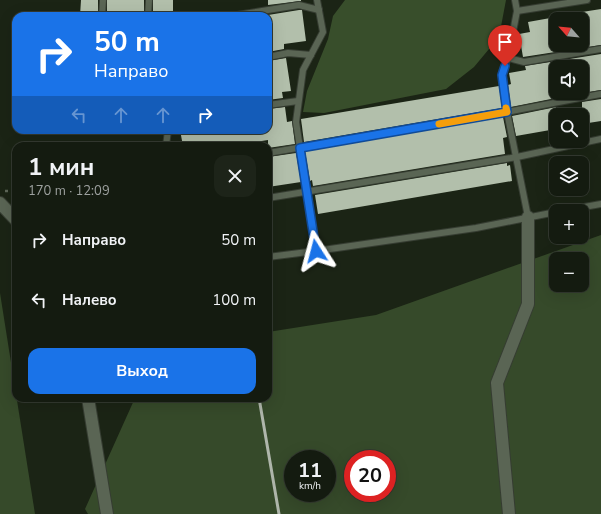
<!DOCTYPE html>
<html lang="ru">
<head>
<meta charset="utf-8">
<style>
  body { margin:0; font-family:"Nunito Sans",sans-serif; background:#1d2419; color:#f1f3f6; height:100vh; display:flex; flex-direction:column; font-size:15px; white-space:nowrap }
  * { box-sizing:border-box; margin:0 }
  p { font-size:13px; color:#9da19f }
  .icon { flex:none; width:22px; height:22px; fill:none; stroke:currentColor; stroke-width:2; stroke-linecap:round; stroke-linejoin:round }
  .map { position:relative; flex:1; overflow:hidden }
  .details { position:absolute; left:12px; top:142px; width:260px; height:260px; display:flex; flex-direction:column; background:#141b10; border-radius:12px; box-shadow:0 4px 16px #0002,0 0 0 1px #333930 }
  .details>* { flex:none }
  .hud { position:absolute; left:12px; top:12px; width:260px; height:122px; border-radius:12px; box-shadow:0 4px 16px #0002,0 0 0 1px #333930; background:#1a73e8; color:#fff; overflow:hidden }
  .needle { width:26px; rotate:297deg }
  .tools { position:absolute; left:549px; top:12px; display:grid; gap:8px }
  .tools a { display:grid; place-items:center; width:40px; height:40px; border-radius:8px; background:#141b10; box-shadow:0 4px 16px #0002,0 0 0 1px #333930; font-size:20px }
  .speed { position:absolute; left:284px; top:450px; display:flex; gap:8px; font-size:20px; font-weight:700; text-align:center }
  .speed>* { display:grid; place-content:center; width:52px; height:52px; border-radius:50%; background:#141b10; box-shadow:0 4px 16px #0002,0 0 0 1px #333930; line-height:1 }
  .speed small { font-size:10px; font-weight:400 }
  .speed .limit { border:6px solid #d22; background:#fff; color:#111 }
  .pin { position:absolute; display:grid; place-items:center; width:34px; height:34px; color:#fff; margin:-41px -17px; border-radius:50% 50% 50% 0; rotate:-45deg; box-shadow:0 0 4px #0007 }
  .pin .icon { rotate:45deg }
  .me { position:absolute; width:44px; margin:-22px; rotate:351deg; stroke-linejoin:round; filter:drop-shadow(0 0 3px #0008) }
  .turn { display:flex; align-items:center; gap:14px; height:84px; padding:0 16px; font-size:18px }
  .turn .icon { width:52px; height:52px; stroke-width:2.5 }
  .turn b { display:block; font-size:28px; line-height:34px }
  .lanes { display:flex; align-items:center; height:38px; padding:0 16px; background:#0003; justify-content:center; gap:20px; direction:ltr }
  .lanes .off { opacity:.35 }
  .round { display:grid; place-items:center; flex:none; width:42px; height:42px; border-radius:12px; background:#1d2419 }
  .headline { display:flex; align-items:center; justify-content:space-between; height:68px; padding:0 16px }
  h1 { font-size:24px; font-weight:700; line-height:30px }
  .cta { display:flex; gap:8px; margin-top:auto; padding:8px 16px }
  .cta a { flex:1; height:46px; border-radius:12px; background:#1a73e8; color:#fff; font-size:16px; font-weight:700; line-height:46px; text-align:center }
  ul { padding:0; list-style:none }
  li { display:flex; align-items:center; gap:12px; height:60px; padding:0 16px }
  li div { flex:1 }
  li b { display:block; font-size:15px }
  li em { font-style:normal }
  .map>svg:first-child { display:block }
  .green { fill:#364a2a; fill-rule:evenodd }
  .forest { fill:#384e2b }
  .building { fill:#b2bfab }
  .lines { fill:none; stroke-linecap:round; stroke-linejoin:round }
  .lane-casing { stroke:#363d32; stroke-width:8 }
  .street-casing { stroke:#363d32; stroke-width:14 }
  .path { stroke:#5e6759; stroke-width:2.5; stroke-dasharray:3 3; stroke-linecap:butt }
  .lane { stroke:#5a6554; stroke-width:6 }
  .street { stroke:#5a6554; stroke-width:12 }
  .rail { stroke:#afb6ab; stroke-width:3 }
  .route-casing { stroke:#114b97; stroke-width:10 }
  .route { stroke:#1a73e8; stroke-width:7 }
  .slow { stroke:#f59e0b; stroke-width:7 }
</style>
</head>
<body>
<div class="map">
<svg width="601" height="514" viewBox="0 0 601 514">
  <rect width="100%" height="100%" fill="#1b2415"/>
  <g class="green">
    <path d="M601,235V514H88L85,509L135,398H268V332L376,315ZM556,259H582V285H556ZM293,459H327V493H293ZM353,459H387V493H353Z"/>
    <polygon points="0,293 35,514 0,514"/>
  </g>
  <polygon class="forest" points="345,0 506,0 499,37 474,67 446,89 324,113 303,112 307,91 328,39 333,16"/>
  <g class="building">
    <polygon points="81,0 98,0 98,16 80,16"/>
    <rect x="107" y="0" width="37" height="16"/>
    <rect x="153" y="0" width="20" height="16"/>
    <polygon points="268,0 301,0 301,1 268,5"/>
    <polygon points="601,9 601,45 523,57 519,34 530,32 528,22 556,17 556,45 582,45 582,12"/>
    <polygon points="299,10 302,10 306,41 284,44 284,49 268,52 268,15"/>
    <polygon points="601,54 601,90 582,93 582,67 556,67 556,98 511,107 508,85 511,84 509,73 526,70 525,66"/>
    <polygon points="286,58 291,91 282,92 283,98 268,100 268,61"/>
    <polygon points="499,86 502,108 304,142 301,119"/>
    <polygon points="601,99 601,121 582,124 582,102"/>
    <polygon points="285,107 287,122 292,121 295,144 268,148 268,140 229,146 183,146 180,130 268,130 268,109"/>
    <polygon points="556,107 556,129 516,136 512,116"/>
    <polygon points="503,117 507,137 503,138 505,154 313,186 312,180 310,181 305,151"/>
    <polygon points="296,153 301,182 268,187 268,157"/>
    <polygon points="507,163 507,166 510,165 512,181 318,214 315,195"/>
  </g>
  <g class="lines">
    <defs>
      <g id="lane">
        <polyline points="317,0 323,32 303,70 296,122 316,251 476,228 556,212"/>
        <polyline points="515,0 517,11 508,58 502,75 507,112 528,217"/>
        <polyline points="517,11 587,0"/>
        <polyline points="102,16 103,0"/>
        <polyline points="148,16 149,0"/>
        <polyline points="231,16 299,5 319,10"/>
        <polyline points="268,57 288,53 311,55"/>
        <polyline points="508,58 524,62 601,49"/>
        <polyline points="268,105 298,101"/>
        <polyline points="166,146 168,130"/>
        <polyline points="268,153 507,112 601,94"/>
        <polyline points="268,198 517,157 601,139"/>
        <polyline points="562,211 601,204"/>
        <polyline points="268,257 316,251"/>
      </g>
      <g id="street">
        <polyline points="0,203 16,220"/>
        <polyline points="88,398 107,514"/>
        <polyline points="509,514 497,383 528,304 528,217"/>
      </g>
    </defs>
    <use href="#lane" class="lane-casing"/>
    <use href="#street" class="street-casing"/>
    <polyline class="path" points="5,191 16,191"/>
    <use href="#lane" class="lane"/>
    <use href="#street" class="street"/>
    <polyline class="rail" points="259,398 279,514"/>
  </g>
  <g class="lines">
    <defs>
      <polyline id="route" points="316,251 300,148 507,112 502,75 505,66"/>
    </defs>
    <use href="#route" class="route-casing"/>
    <use href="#route" class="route"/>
    <polyline class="slow" points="439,124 507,112 506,108"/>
  </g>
</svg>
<div class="tools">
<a><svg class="needle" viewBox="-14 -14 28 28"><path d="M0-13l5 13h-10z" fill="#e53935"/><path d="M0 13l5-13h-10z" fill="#9da19f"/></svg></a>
<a><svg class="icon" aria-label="sound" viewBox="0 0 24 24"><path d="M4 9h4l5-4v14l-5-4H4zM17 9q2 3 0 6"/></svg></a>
<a><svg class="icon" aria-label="search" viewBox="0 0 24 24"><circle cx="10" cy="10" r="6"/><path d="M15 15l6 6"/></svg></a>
<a><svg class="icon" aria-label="layers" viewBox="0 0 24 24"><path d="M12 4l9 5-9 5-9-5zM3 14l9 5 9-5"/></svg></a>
<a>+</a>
<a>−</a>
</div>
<div class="speed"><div>11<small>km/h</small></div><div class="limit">20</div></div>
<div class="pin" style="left:505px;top:66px;background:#d93025"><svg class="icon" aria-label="arrive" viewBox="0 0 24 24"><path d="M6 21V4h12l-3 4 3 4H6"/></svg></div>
<svg class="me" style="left:316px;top:251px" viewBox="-20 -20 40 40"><path d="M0-17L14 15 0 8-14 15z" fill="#1a73e8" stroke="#fff" stroke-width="4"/></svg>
<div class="hud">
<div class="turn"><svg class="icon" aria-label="right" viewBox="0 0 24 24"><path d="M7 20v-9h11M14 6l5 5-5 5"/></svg><div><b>50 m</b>Направо</div></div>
<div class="lanes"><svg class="icon off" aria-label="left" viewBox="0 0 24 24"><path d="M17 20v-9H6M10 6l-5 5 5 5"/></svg><svg class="icon off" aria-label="ahead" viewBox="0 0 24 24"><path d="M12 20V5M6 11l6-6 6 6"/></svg><svg class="icon off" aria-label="ahead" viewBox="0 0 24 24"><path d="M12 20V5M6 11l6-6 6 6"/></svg><svg class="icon" aria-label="right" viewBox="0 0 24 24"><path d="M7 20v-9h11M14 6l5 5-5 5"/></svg></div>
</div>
<section class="details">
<div class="headline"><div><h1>1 мин</h1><p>170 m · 12:09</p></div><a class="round"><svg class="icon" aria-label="close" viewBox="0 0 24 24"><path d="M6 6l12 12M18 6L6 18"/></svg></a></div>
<ul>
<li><svg class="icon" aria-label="right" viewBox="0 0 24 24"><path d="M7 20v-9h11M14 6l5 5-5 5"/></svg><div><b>Направо</b></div><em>50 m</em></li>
<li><svg class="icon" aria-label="left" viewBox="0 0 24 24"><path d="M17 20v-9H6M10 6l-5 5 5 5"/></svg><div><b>Налево</b></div><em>100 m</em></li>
</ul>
<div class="cta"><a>Выход</a></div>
</section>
</div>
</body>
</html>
